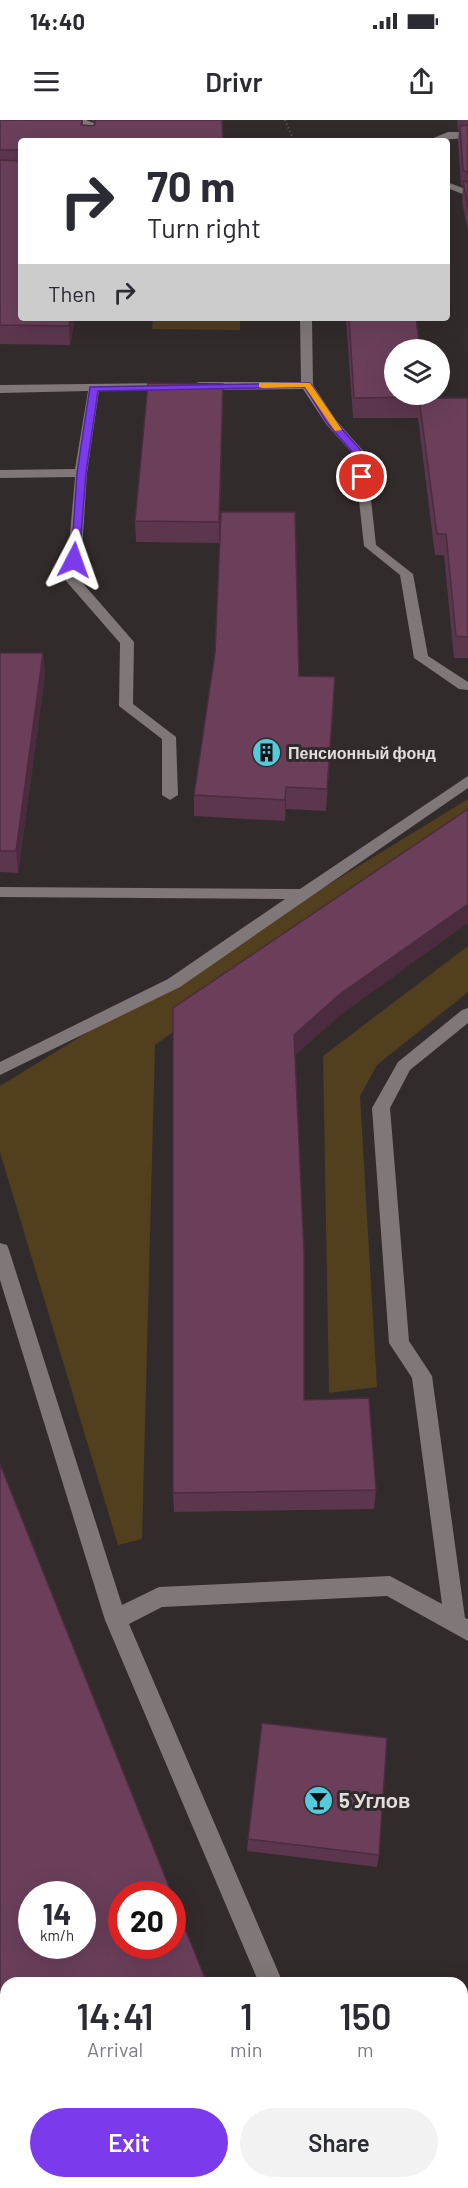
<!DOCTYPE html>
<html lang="en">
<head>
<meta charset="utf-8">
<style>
  body { margin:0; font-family:Barlow,sans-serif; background:#f2f2f3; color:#2b2b33; height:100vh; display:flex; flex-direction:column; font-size:22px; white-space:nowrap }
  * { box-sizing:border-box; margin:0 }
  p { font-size:20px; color:#7c7c81 }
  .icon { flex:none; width:33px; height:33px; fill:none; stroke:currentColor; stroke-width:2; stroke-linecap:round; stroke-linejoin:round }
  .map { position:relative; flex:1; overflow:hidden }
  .drawer { position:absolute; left:0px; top:1857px; width:468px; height:212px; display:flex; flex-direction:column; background:#fff; border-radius:18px 18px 0 0; box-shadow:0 6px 24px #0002 }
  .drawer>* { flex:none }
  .hud { position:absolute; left:18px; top:18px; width:432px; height:183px; border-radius:6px; box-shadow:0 6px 24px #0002; background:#fff; color:#2b2b33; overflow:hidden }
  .tools { position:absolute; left:384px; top:219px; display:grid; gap:12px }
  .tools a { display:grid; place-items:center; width:66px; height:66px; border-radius:50%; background:#fff; box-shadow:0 6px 24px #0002; font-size:30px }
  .speed { position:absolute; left:18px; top:1761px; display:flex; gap:12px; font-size:30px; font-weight:700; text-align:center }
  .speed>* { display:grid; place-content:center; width:78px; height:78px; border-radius:50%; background:#fff; box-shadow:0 6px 24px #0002; line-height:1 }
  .speed small { font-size:15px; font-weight:400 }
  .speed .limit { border:9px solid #d22; background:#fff; color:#111 }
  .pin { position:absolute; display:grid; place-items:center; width:51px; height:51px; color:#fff; margin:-26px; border:3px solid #fff; border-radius:50%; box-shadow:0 2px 6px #0007 }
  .me { position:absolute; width:66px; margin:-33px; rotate:4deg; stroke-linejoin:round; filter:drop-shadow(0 0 4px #0008) }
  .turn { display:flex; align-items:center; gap:21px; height:126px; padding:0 30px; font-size:27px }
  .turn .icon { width:78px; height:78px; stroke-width:2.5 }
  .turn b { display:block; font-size:42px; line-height:51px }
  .then { display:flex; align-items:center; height:57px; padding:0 30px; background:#0003; gap:12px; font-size:22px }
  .eta { display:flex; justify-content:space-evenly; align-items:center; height:102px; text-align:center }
  .eta b { font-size:36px; font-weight:600; line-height:42px }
  .action { display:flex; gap:12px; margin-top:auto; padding:12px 30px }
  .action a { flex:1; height:69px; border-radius:36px; background:#7c3aed; color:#fff; font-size:24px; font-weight:600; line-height:69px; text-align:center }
  .action a+a { background:#f2f2f3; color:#2b2b33 }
  .status { display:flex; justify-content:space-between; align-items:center; height:42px; padding:0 30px; background:#fff; direction:ltr }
  .status svg { height:16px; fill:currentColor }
  header { display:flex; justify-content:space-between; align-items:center; height:78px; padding:0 30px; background:#fff; font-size:27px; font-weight:600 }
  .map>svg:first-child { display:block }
  .green { fill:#513f1e }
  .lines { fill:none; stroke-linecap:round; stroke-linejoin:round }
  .path { stroke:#686262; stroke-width:2; stroke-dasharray:1 3; stroke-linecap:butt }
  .lane { fill:#807778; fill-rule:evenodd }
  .wall { fill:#5c364d }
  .shaded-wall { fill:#4b2c3f }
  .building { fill:#6b3f5a; stroke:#4b2c3f; stroke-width:1.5; fill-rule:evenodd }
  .route { fill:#7c3aed; stroke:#51269a; stroke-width:1.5 }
  .slow { fill:#f59e0b }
  .labels { text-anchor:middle; stroke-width:6; stroke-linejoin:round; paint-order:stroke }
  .poi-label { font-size:16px; font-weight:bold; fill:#e3dede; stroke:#322b2b; text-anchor:start }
  .near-poi-label { font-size:20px; font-weight:bold; fill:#e3dede; stroke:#322b2b; text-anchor:start }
</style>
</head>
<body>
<div class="status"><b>14:40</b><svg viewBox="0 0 49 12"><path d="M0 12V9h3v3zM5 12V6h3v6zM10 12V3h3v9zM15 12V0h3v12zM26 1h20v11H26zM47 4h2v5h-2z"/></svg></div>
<header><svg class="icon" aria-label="menu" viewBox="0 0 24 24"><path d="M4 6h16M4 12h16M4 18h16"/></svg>Drivr<svg class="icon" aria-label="share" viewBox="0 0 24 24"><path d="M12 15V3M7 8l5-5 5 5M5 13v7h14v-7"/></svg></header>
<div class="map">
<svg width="468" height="2068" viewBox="0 0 468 2068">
  <rect width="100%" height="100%" fill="#322b2b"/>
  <g class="green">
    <polygon points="153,198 240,198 240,210 152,209"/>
    <polygon points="468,679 468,698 155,925 142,1419 118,1425 0,1032 0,966"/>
    <polygon points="468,826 468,872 377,945 360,976 377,1267 329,1273 323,936"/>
  </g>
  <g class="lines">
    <polyline class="path" points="285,0 293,19 297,21"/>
    <g class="lane">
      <polygon points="72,0 86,0 94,3 94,21 84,21 86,6"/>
      <polygon points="448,12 468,12 468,18 426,21"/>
      <polygon points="447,62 468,70 468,76 447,68"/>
      <polygon points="300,198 312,198 313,265 335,299 366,334 376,425 413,454 428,536 468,562 468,570 459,569 414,538 400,455 364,426 354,335 326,304 303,269 198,270 192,266 198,262 301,262"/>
      <polygon points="171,263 175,265 175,269 99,271 87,353 80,460 134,522 133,584 176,617 178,675 170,680 162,675 162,619 119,586 120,523 66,461 75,357 0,358 0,350 75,349 88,271 0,273 0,265"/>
      <polygon points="468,656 468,668 180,867 0,955 0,942 168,859 285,779 0,777 0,767 300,769"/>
      <polygon points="468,888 468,903 410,950 390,988 409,1221 432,1256 465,1498 468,1499 468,1521 387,1476 162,1487 129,1504 283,1863 259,1863 105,1500 0,1160 0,1123 7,1125 9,1130 122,1485 159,1467 390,1456 442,1484 412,1258 389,1223 372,988 398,942 462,890"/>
      <polygon points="343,2062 370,2062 372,2068 345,2068"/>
    </g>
  </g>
  <g class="wall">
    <polygon points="0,0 83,0 83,6 93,6 95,3 91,0 222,0 223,21 21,21 21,198 75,198 70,225 0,224"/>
    <polygon points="457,0 468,0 468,111 462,81 463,66 461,65 458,21 459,10 458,10"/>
    <polygon points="346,198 416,198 425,278 468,278 468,538 454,538 444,435 435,435 418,298 353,298"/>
    <polygon points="223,264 219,423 136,422 135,401"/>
    <polygon points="0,533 43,533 45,555 18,753 0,752"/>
    <polygon points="299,556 334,578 326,691 286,689 285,701 194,696 194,675"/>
    <polygon points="173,888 339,896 295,935 304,1280 376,1370 374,1389 174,1392 173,1373"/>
    <polygon points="248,1719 379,1735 377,1747 247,1731"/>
  </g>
  <g class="shaded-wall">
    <polygon points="70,198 75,198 70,225 69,206"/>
    <polygon points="223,264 223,284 219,423 219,402"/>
    <polygon points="43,533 45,555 18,753 16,731"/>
    <polygon points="286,667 286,689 285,701 285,680"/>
    <polygon points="468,784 468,803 339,896 293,937 294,915 340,874"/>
  </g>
  <g class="building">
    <polygon points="0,0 82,0 81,5 93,6 95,4 95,0 222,0 223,21 21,21 21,32 20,30 0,30"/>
    <polygon points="468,5 468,53 463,50 460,6"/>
    <polygon points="21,36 21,198 70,198 69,206 0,205 0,40 20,41"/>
    <polygon points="463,61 468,62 468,88 464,65"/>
    <polygon points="349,198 416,198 420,230 394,230 394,274 424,274 425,277 354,278"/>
    <polygon points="148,263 223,264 219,402 135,401"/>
    <polygon points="419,278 468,278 468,517 456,516 446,414 437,414"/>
    <polygon points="221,392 295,392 299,556 335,557 327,669 286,667 285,680 194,675 215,533"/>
    <polygon points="0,533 43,533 16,731 0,731"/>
    <polygon points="468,689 468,784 340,874 294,915 304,1131 304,1280 369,1278 376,1370 173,1373 173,888"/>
    <path d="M0,1344L172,1774H122V1826H172V1776L207,1863H6V1962L0,1945ZM32,1774H82V1826H32Z"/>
    <polygon points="262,1603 387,1618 379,1735 248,1719"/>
    <polygon points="6,2015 6,2062 61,2062 64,2068 0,2068 0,2019"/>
    <polygon points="207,2062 287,2062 289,2068 209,2068"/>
  </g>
  <polygon class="route" points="310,263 334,300 364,334 366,359 358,357 355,335 327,303 305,267 98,271 86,353 79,440 71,442 77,353 90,267"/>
  <polygon class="slow" points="259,263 310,263 342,310 335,311 305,267 262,268 259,267"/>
  <defs>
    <symbol id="building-disc" viewBox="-11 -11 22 22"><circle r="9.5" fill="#54cadd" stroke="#322b2b"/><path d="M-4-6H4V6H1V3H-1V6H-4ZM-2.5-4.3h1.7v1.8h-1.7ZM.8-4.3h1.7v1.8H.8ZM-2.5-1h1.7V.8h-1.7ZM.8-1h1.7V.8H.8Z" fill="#111"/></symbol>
    <symbol id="bar-disc" viewBox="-11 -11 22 22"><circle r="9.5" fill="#54cadd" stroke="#322b2b"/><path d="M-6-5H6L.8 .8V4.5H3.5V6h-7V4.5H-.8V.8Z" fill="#111"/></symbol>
  </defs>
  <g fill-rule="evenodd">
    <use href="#building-disc" x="250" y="616" width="33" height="33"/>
    <use href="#bar-disc" x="302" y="1664" width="33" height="33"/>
  </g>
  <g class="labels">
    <g class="poi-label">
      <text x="288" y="639">Пенсионный фонд</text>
    </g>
    <g class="near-poi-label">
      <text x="339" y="1688">5 Углов</text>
    </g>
  </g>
</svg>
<div class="tools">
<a><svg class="icon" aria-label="layers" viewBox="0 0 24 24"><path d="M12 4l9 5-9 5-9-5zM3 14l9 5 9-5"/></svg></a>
</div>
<div class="speed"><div>14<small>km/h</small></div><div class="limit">20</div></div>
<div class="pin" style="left:362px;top:357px;background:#d93025"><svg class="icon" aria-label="arrive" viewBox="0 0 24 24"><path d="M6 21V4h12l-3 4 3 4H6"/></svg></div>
<svg class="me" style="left:74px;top:440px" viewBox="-20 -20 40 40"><path d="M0-17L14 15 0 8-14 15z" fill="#7c3aed" stroke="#fff" stroke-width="4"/></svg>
<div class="hud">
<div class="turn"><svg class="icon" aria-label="right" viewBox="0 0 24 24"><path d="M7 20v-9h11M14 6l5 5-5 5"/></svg><div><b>70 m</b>Turn right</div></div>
<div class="then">Then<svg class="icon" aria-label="right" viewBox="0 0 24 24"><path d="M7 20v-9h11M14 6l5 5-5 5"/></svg></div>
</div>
<section class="drawer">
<div class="eta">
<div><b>14:41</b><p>Arrival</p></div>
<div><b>1</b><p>min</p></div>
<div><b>150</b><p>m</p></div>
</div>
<div class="action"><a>Exit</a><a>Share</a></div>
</section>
</div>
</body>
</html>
